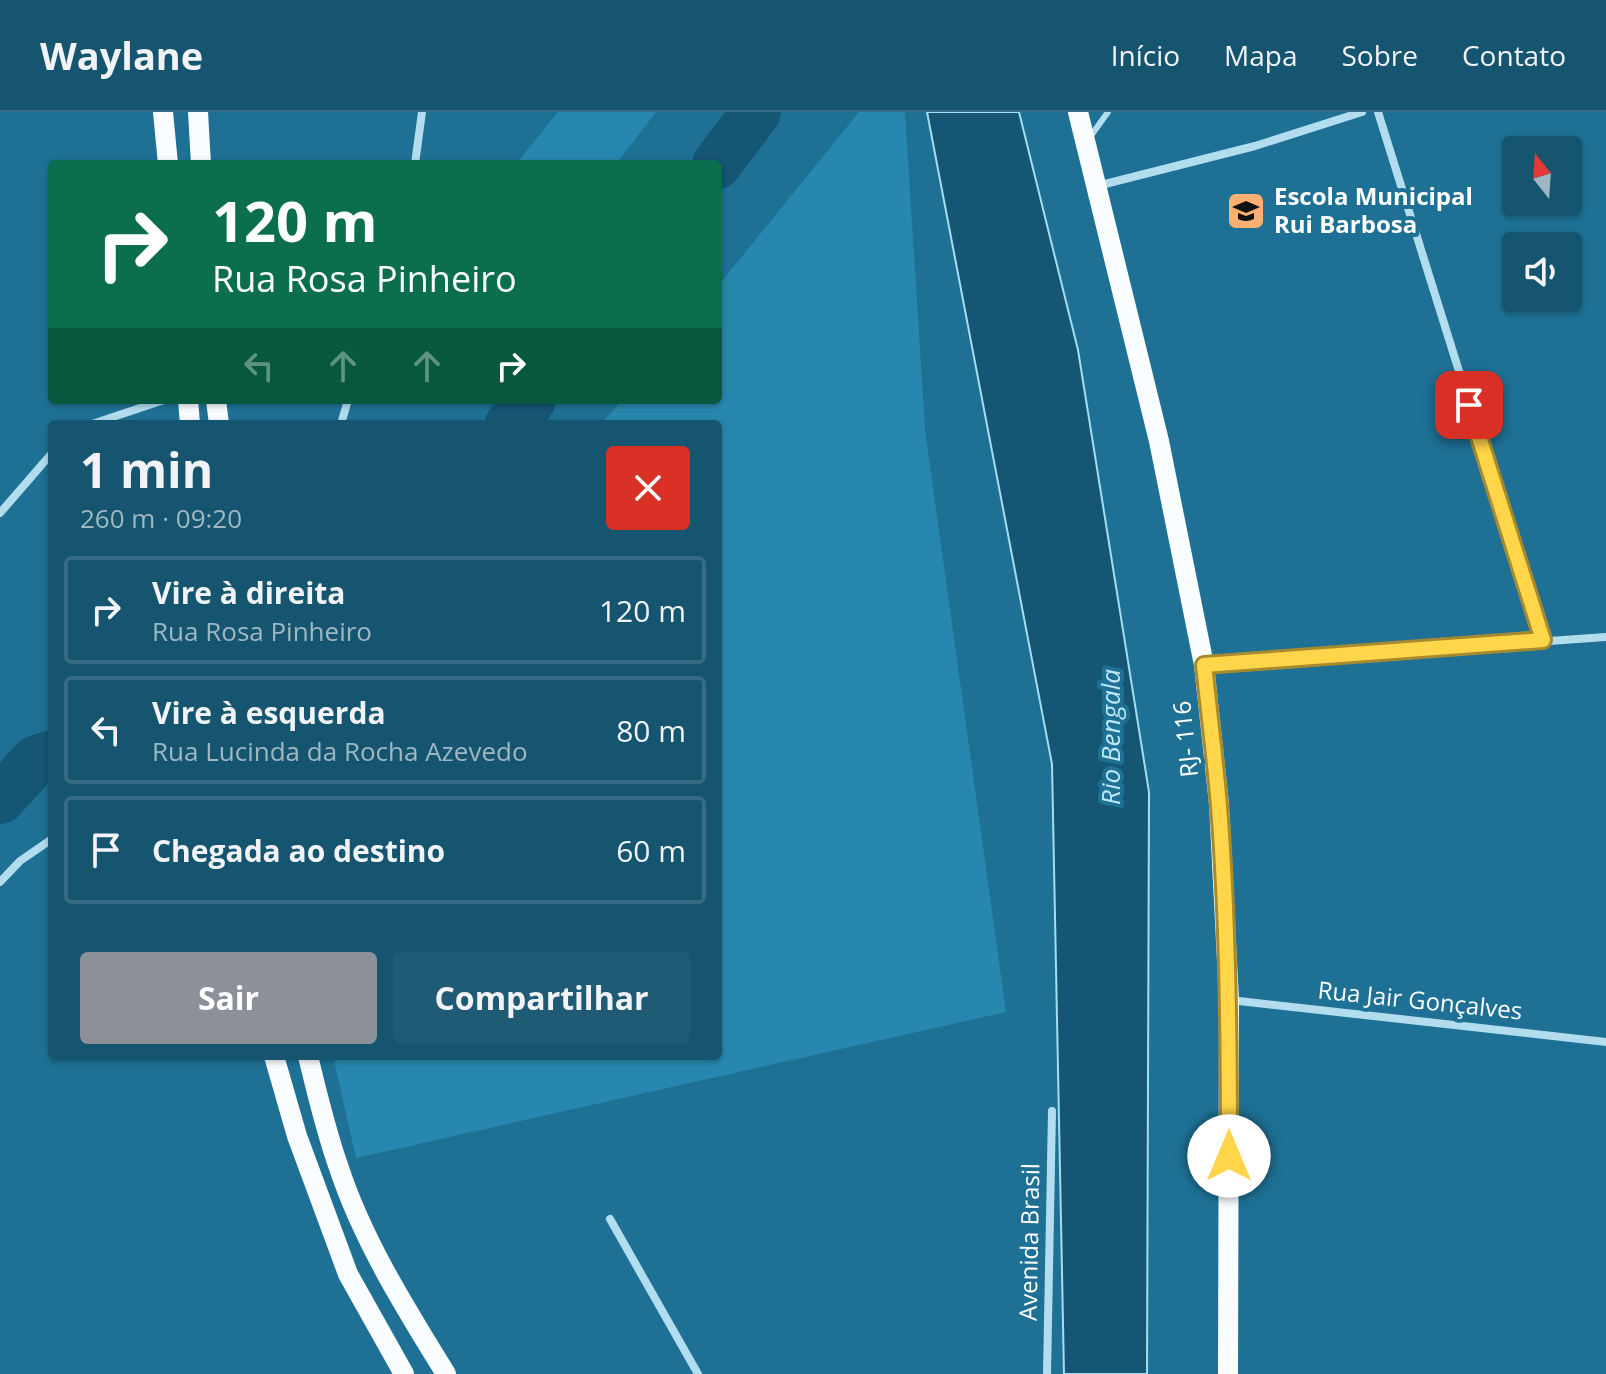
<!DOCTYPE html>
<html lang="pt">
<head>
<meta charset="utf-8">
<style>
  body { margin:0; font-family:"Open Sans",sans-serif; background:#1f5b75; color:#f1f3f6; height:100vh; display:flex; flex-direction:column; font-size:30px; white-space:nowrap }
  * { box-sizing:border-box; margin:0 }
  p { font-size:26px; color:#9eb7c3 }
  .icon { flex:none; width:44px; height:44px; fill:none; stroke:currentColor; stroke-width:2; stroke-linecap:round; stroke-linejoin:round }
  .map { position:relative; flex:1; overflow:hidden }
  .panel { position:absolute; left:48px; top:308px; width:674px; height:640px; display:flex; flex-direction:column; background:#165570; border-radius:8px; box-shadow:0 2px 6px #0004 }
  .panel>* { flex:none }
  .hud { position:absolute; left:48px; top:48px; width:674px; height:244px; border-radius:8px; box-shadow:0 2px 6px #0004; background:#0b6e4f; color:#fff; overflow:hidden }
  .needle { width:52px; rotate:343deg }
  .tools { position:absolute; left:1502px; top:24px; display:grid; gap:16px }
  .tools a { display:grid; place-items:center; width:80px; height:80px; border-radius:8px; background:#165570; box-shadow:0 2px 6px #0004; font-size:40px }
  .pin { position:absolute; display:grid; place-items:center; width:68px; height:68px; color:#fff; margin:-34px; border-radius:16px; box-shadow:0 4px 12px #0006 }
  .me { position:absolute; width:88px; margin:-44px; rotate:0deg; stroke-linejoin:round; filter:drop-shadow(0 0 6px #0008) }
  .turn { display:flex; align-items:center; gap:28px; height:168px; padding:0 32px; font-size:36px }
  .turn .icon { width:104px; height:104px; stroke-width:2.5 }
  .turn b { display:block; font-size:56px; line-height:68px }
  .lanes { display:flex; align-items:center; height:76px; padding:0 32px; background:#0003; justify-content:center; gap:40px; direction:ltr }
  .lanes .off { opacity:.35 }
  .round { display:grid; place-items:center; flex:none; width:84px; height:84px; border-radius:8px; background:#1f5b75 }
  .headline { display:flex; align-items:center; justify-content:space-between; height:136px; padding:0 32px }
  h1 { font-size:48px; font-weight:700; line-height:60px }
  .button { display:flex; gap:16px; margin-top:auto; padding:16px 32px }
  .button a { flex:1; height:92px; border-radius:8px; background:#8c9099; color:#fff; font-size:32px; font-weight:700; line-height:92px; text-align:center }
  .button a+a { background:#1f5b75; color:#f1f3f6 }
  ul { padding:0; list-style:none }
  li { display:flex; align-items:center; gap:24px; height:108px; margin:0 16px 12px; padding:0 16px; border:4px solid #356b83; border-radius:8px }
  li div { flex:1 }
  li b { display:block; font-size:30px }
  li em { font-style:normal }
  header { display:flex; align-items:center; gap:48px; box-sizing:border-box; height:112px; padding:0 40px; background:#165570; border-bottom:2px solid #356b83 }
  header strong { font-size:38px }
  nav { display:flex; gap:44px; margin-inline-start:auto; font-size:28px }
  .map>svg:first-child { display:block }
  .green { fill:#2887ae }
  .water { fill:#155674; stroke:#a6dcf0; stroke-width:2 }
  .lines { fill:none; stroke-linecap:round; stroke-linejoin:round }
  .river { stroke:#155674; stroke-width:50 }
  .service { stroke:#b2ddef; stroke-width:6 }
  .minor { stroke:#b2ddef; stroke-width:8 }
  .primary { stroke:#fafdff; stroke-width:20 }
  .route-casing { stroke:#a68a30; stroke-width:20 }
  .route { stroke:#ffd54a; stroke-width:14 }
  .labels { text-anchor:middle; stroke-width:8; stroke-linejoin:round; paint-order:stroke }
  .poi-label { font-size:24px; font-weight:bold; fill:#fff; stroke:#1e7195; text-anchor:start }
  .street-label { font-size:24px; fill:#fff; stroke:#1e7195 }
  .water-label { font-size:26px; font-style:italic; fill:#bee6f5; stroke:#1e7195 }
</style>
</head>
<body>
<header>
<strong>Waylane</strong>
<nav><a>Início</a><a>Mapa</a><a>Sobre</a><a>Contato</a></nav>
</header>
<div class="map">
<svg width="1606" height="1262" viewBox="0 0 1606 1262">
  <rect width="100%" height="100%" fill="#1e7195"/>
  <g class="green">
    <polygon points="558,0 656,0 616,52 516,52"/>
    <polygon points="859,0 905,0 925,318 1006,900 356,1046 333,944 718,944 718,312 601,312 622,288 718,288 718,174"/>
  </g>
  <polygon class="water" points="927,0 1019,0 1078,238 1149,680 1147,1262 1064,1262 1052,652"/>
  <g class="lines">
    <g class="river">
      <polyline points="717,52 756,0"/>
      <polyline points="510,312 531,288"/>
      <polyline points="0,687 36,648 52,643"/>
    </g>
    <polyline class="service" points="1090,25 1108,0"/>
    <g class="minor">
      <polyline points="1378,0 1543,528"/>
      <polyline points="415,52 422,0"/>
      <polyline points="1097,74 1255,34 1362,0"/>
      <polyline points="92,312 164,288"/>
      <polyline points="341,312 348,288"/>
      <polyline points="0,401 52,341"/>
      <polyline points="1204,553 1606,525"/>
      <polyline points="0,770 20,749 52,727"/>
      <polyline points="1230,888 1606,930"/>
      <polyline points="610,1107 698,1262"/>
      <polyline points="1047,1262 1052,999"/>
    </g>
    <g class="primary">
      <polyline points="163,0 168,52"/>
      <polyline points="198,0 201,52"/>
      <polyline points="1078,0 1159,329 1204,553 1219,692 1229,888 1228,1262"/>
      <polyline points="188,288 190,312"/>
      <polyline points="216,288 219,312"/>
      <polyline points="274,944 297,1024 348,1162 404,1262"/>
      <path d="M308,944C317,981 326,1020 339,1056C363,1129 406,1197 446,1262"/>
    </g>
  </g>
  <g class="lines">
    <defs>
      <path id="route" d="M1229,1044C1229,927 1228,810 1219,694C1215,647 1209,600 1204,553L1543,528L1469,293"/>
    </defs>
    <use href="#route" class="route-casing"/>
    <use href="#route" class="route"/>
  </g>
  <defs>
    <symbol id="school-square" viewBox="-11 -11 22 22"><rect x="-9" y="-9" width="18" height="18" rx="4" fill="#fdb072" stroke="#1e7195"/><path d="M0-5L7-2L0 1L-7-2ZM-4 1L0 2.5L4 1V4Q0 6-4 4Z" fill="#111"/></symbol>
  </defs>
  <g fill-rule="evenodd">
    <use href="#school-square" x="1224" y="77" width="44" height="44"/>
  </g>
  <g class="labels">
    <g class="poi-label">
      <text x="1274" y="93">Escola Municipal<tspan x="1274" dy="28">Rui Barbosa</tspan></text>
    </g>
    <g class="street-label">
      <text transform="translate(1186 627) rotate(-96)" y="8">RJ- 116</text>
      <text transform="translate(1420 889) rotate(6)" y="8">Rua Jair Gonçalves</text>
      <text transform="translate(1030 1130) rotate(-89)" y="8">Avenida Brasil</text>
    </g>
    <g class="water-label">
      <text transform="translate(1111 625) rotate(-90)" y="9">Rio Bengala</text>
    </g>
  </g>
</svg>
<div class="tools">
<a><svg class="needle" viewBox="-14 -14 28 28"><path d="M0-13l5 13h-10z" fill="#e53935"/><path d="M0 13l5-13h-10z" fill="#9eb7c3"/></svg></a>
<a><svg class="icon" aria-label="sound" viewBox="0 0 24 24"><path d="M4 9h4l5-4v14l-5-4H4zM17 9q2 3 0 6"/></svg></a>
</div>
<div class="pin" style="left:1469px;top:293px;background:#d93025"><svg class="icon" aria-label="arrive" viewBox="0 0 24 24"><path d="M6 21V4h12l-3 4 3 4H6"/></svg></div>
<svg class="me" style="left:1229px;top:1044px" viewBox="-20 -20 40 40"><circle r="19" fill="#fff"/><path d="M0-13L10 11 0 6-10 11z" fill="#ffd54a"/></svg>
<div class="hud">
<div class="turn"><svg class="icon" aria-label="right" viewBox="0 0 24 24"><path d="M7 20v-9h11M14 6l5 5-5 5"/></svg><div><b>120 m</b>Rua Rosa Pinheiro</div></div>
<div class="lanes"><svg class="icon off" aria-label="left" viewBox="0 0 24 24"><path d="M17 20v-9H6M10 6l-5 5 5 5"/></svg><svg class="icon off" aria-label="ahead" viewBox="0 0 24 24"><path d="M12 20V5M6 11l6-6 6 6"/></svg><svg class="icon off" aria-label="ahead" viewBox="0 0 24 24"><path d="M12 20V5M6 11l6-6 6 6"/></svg><svg class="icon" aria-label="right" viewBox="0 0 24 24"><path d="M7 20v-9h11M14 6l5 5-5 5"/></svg></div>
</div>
<section class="panel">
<div class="headline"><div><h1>1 min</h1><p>260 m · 09:20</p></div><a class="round" style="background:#d93025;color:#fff"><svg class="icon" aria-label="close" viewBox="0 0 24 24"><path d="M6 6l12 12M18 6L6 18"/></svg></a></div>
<ul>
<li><svg class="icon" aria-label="right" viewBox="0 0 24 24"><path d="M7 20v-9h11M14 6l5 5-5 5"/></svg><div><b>Vire à direita</b><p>Rua Rosa Pinheiro</p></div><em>120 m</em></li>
<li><svg class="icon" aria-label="left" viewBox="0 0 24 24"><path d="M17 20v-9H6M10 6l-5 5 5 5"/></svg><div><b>Vire à esquerda</b><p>Rua Lucinda da Rocha Azevedo</p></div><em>80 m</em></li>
<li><svg class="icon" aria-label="arrive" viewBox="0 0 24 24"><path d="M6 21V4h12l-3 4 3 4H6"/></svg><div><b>Chegada ao destino</b></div><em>60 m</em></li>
</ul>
<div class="button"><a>Sair</a><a>Compartilhar</a></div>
</section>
</div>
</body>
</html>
